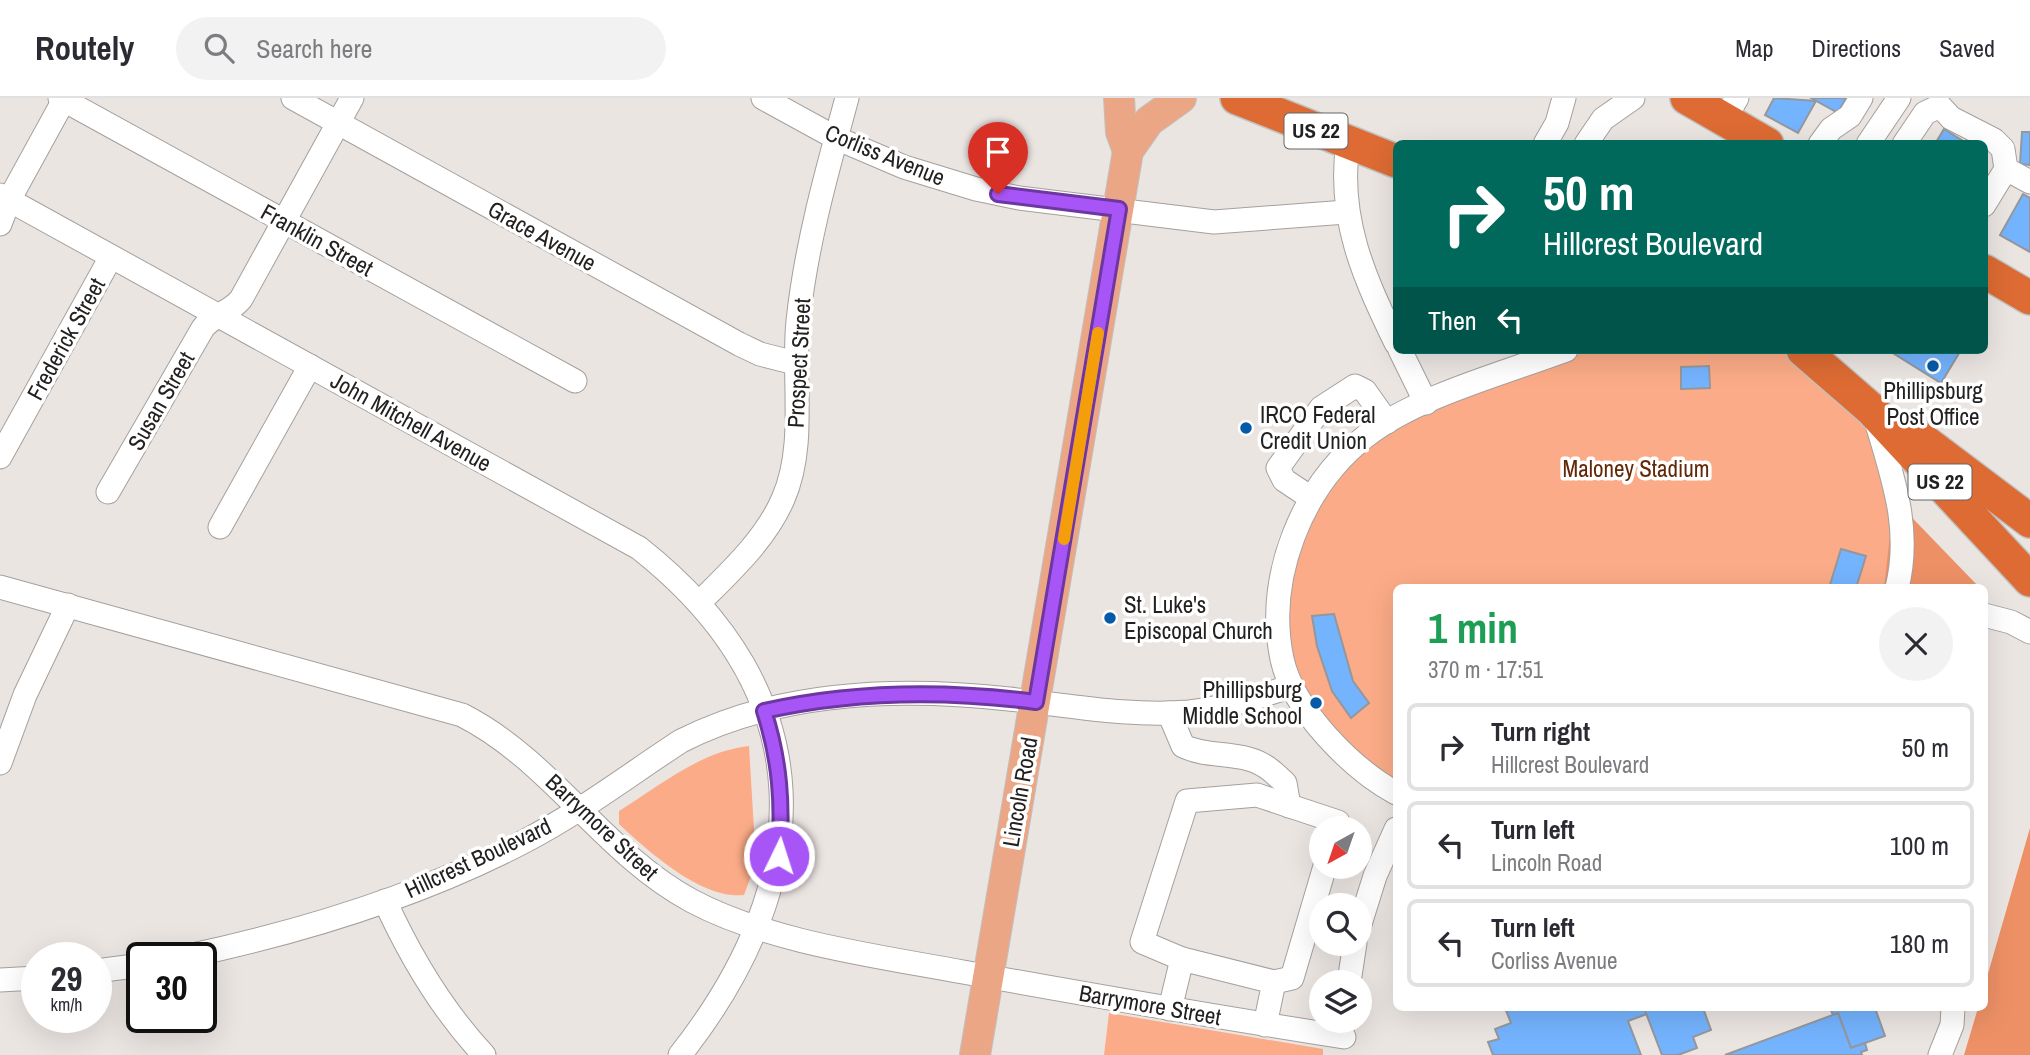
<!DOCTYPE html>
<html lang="en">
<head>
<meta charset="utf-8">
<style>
  body { margin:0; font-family:"Archivo Narrow",sans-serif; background:#f2f2f3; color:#2b2b33; height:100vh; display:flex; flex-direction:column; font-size:26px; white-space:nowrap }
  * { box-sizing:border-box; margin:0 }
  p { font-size:23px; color:#7c7c81 }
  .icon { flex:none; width:38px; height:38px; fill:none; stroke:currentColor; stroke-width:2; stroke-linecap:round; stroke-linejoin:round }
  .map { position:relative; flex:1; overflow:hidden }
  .drawer { position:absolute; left:1393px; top:486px; width:595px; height:427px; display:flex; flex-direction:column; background:#fff; border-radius:10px; box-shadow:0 7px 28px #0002 }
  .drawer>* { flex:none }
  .hud { position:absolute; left:1393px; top:42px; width:595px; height:214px; border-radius:10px; box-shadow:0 7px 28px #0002; background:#00695c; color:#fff; overflow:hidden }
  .needle { width:46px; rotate:220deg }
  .fabs { position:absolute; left:1309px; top:718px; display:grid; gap:14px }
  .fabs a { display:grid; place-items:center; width:63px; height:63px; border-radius:50%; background:#fff; box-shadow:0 7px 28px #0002; font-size:35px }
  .speed { position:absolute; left:21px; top:844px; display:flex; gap:14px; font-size:35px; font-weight:700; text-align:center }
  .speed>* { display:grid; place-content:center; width:91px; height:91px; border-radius:50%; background:#fff; box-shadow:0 7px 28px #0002; line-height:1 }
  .speed small { font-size:18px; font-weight:400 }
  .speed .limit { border:4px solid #111; border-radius:10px; background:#fff; color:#111 }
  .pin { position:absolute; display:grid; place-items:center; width:60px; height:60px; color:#fff; margin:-72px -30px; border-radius:50% 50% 50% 0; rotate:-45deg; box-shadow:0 0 7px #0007 }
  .pin .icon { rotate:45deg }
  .me { position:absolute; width:77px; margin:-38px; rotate:4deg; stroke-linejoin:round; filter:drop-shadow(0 0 5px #0008) }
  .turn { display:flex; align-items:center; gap:24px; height:147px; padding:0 35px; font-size:32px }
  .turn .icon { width:91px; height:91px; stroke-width:2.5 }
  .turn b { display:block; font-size:49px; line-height:60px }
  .then { display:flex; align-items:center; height:66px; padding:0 35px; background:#0003; gap:14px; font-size:26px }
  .round { display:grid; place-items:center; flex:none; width:74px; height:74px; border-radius:37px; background:#f2f2f3 }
  .overview { display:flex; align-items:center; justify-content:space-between; height:119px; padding:0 35px }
  h1 { font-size:42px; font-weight:800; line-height:52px; color:#1e9e55 }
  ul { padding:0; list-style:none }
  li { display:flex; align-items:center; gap:21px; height:88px; margin:0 14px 10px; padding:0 21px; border:4px solid #e1e1e2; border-radius:10px }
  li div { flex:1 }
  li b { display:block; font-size:26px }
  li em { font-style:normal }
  header { display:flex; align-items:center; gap:42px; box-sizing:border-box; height:98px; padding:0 35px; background:#fff; border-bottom:2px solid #e1e1e2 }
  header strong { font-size:33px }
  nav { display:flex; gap:38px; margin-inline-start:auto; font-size:24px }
  .search { width:490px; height:63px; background:#f2f2f3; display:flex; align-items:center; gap:18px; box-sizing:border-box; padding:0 24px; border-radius:38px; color:#7c7c81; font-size:26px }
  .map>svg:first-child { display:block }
  .green { fill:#fbab87 }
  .forest { fill:#ed9066 }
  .building { fill:#74b3fe; stroke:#94979b; stroke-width:2 }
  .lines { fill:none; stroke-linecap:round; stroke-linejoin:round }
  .minor-casing { stroke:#a5a09d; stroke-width:25 }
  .major-casing { stroke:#c1c1c1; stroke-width:32 }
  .highway-casing { stroke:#c1c1c1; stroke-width:36 }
  .minor { stroke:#fff; stroke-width:23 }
  .major { stroke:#eba685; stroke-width:30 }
  .highway { stroke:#dd6b33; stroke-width:33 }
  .route-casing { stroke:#6d37a1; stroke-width:18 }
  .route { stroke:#a855f7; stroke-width:12 }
  .slow { stroke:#f59e0b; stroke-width:12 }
  .poi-dot { fill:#065aa8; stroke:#fff; stroke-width:2.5 }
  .labels { text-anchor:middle; stroke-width:7; stroke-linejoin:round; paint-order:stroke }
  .shield { fill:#fff; stroke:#656463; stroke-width:2 }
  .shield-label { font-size:21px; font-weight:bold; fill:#232120 }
  .street-label { font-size:23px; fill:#232120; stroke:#fff }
  .poi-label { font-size:23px; fill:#232120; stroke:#fff; text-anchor:start }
  .park-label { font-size:23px; fill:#622808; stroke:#fff }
</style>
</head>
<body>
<header>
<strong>Routely</strong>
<div class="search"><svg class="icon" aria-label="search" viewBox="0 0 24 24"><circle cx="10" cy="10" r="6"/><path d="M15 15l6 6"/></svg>Search here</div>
<nav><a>Map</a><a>Directions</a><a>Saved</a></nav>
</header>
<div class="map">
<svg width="2030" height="957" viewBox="0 0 2030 957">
  <rect width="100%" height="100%" fill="#ebe5e2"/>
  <g class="green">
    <polygon points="1566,252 1803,252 1882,344 1897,490 1396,490 1396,695 1292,588 1285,469 1355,347"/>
    <path d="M749,648L756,765L744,797C702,802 648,753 619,726V713C659,688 701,653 749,648Z"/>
    <polygon points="1109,915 1323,951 1323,957 1104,957"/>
  </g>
  <g class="forest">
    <polygon points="1894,401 1980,490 1884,490"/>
    <polygon points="2030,730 2030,957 1964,957 1978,910 1984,910 1985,886"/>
  </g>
  <g class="building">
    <polygon points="1774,0 1816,3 1798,35 1765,17"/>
    <polygon points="1811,0 1846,0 1838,15"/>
    <polygon points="1944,31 1968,46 1935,46"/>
    <polygon points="2022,34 2030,34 2030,67 2020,66"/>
    <polygon points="2023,96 2030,100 2030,154 2000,137"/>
    <polygon points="1888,252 1961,252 1941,285"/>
    <polygon points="1709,268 1710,290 1681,291 1681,269"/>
    <polygon points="1841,451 1866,458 1856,490 1829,490"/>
    <polygon points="1334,516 1353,583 1369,605 1351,620 1332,593 1317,548 1312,518"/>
    <polygon points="1505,910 1644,910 1647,916 1628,923 1641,957 1493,957 1488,944 1499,941 1495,931 1511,925"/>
    <polygon points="1644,910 1703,910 1711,932 1693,939 1697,950 1678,957 1662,957"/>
    <polygon points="1830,910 1875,910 1885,938 1851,950 1838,915 1833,917"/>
    <polygon points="1838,915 1851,950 1865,945 1867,952 1861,954 1862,957 1725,957"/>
  </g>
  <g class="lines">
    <defs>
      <g id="minor">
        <polyline points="60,0 575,283"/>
        <polyline points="293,0 739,246 760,256 795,265"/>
        <polyline points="763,0 836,40 904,69 976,91 1019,100 1214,124 1346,114"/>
        <polyline points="1724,22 1737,0"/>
        <path d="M1348,45C1337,120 1364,179 1396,245"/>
        <polyline points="1545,46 1557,25 1564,0"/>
        <polyline points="1586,46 1603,21 1633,0"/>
        <polyline points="1820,46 1831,31 1850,18 1861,0"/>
        <polyline points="1868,46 1899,0"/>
        <polyline points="1904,46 1925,15 1940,8 1951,20 1994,42 2003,51 2006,71 1984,107"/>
        <polyline points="2006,71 2030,84"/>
        <path d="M0,97L639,450C824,596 819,781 680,957"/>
        <polyline points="0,126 9,102 65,0"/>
        <polyline points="1400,252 1426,305"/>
        <path d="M1875,319C1892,378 1912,429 1897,490"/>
        <polyline points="0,359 111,159"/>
        <path d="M108,394L203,230C214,216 230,215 241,201L352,0"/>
        <polyline points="1311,400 1284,382 1278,370 1321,310 1355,288 1365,293 1387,324"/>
        <polyline points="220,429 310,268"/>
        <path d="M0,489L462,617C551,662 604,756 692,803C769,844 877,858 963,874C1090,897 1217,919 1344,939"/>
        <path d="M700,504C730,474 766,441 783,401C807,347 792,280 798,223C806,147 827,73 847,0"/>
        <polyline points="1984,517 2011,524 2030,534"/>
        <path d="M1169,615L1183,648C1208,660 1239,653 1263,667C1271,671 1278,679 1285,685L1289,708"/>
        <polyline points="0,665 25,597 68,507"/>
        <path d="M1396,695C1352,671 1293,612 1282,561C1265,479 1302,388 1366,338C1417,298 1505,275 1566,252"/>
        <path d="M385,803C410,858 442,912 484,957"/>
        <polyline points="1360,826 1375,778 1396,731"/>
        <path d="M184,859C301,834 418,799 525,743C579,715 629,677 681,643C779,593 901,589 1009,601C1069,607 1128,619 1189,614C1225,610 1258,599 1292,588"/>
        <polyline points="1182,861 1142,844 1187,703 1257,697 1338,724 1336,730"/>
        <polyline points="96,873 142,867"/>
        <polyline points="0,882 37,880"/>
        <polyline points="1274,884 1292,880 1325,768"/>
        <polyline points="1349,884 1355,845"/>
        <polyline points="1170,911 1182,861 1274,884 1265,927"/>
        <polyline points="1940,957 1952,927 1953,910"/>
      </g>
      <g id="major">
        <polyline points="1119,0 1121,34 1128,53"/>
        <polyline points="975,957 1128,53 1149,23 1181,0"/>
      </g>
      <g id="highway">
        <polyline points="1237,0 1396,63"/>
        <polyline points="1687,0 1767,46"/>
        <polyline points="1984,173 2030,200"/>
        <polyline points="1803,252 1871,311 2030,482"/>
        <polyline points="1912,334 2030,423"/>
      </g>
    </defs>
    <use href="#minor" class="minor-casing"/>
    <use href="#major" class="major-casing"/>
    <use href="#highway" class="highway-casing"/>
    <use href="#minor" class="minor"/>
    <use href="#major" class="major"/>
    <use href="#highway" class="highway"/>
  </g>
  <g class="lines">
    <defs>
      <path id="route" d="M779,758C783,707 780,662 764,613C853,593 945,592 1036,604L1119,111L998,96"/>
    </defs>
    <use href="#route" class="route-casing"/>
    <use href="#route" class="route"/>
    <polyline class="slow" points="1064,441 1098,235"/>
  </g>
  <g class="poi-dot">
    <circle cx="1933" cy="268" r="7"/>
    <circle cx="1246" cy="330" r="7"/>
    <circle cx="1110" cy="520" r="7"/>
    <circle cx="1316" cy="605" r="7"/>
  </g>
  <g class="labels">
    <g class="shield">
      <rect x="1284.5" y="15.5" width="63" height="35" rx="5"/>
      <rect x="1908.5" y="366.5" width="63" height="35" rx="5"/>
    </g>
    <g class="shield-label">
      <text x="1316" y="40">US 22</text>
      <text x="1940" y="391">US 22</text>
    </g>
    <g class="street-label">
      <text transform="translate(885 57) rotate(22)" y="8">Corliss Avenue</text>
      <text transform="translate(542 138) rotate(29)" y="8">Grace Avenue</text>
      <text transform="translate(317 142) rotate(29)" y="8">Franklin Street</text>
      <text transform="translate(66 241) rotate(-61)" y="8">Frederick Street</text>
      <text transform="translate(799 265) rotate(-87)" y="8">Prospect Street</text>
      <text transform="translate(161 303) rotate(-60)" y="8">Susan Street</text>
      <text transform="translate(411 324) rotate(29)" y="8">John Mitchell Avenue</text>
      <text transform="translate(1020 694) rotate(-80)" y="8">Lincoln Road</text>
      <text transform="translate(602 729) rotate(43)" y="8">Barrymore Street</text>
      <text transform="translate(478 760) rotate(-25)" y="8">Hillcrest Boulevard</text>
      <text transform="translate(1150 907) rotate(10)" y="8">Barrymore Street</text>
    </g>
    <g class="poi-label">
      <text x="1933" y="301" text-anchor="middle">Phillipsburg<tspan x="1933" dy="26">Post Office</tspan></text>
      <text x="1260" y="325">IRCO Federal<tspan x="1260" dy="26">Credit Union</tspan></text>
      <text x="1124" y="515">St. Luke's<tspan x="1124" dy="26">Episcopal Church</tspan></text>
      <text x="1302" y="600" text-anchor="end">Phillipsburg<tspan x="1302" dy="26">Middle School</tspan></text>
    </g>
    <g class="park-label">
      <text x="1636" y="379">Maloney Stadium</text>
    </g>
  </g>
</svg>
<div class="fabs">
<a><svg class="needle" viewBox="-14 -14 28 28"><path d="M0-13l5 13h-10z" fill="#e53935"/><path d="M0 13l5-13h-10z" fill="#7c7c81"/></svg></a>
<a><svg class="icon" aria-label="search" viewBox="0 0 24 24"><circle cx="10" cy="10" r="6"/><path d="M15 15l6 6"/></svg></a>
<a><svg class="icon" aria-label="layers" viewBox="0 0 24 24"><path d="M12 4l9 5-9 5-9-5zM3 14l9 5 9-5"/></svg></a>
</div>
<div class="speed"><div>29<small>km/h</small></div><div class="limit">30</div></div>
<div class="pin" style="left:998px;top:96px;background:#d93025"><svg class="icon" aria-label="arrive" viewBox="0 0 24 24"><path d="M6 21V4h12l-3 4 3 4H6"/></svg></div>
<svg class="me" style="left:779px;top:758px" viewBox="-20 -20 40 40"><circle r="17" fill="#a855f7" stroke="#fff" stroke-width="3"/><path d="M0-11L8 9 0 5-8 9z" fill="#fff"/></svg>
<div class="hud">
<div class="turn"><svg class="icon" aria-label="right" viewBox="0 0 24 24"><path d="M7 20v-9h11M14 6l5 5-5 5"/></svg><div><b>50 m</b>Hillcrest Boulevard</div></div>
<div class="then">Then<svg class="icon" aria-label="left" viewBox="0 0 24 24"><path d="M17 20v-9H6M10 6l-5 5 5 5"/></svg></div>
</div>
<section class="drawer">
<div class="overview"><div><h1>1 min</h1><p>370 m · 17:51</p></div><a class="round"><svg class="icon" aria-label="close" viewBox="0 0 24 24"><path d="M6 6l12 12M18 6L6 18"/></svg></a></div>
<ul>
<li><svg class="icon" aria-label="right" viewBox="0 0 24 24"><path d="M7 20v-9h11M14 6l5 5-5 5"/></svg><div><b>Turn right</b><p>Hillcrest Boulevard</p></div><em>50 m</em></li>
<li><svg class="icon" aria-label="left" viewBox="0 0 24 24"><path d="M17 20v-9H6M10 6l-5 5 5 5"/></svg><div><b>Turn left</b><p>Lincoln Road</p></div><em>100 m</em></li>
<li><svg class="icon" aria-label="left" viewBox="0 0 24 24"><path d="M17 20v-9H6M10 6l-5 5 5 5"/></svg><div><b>Turn left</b><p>Corliss Avenue</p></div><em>180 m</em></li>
</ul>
</section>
</div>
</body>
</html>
